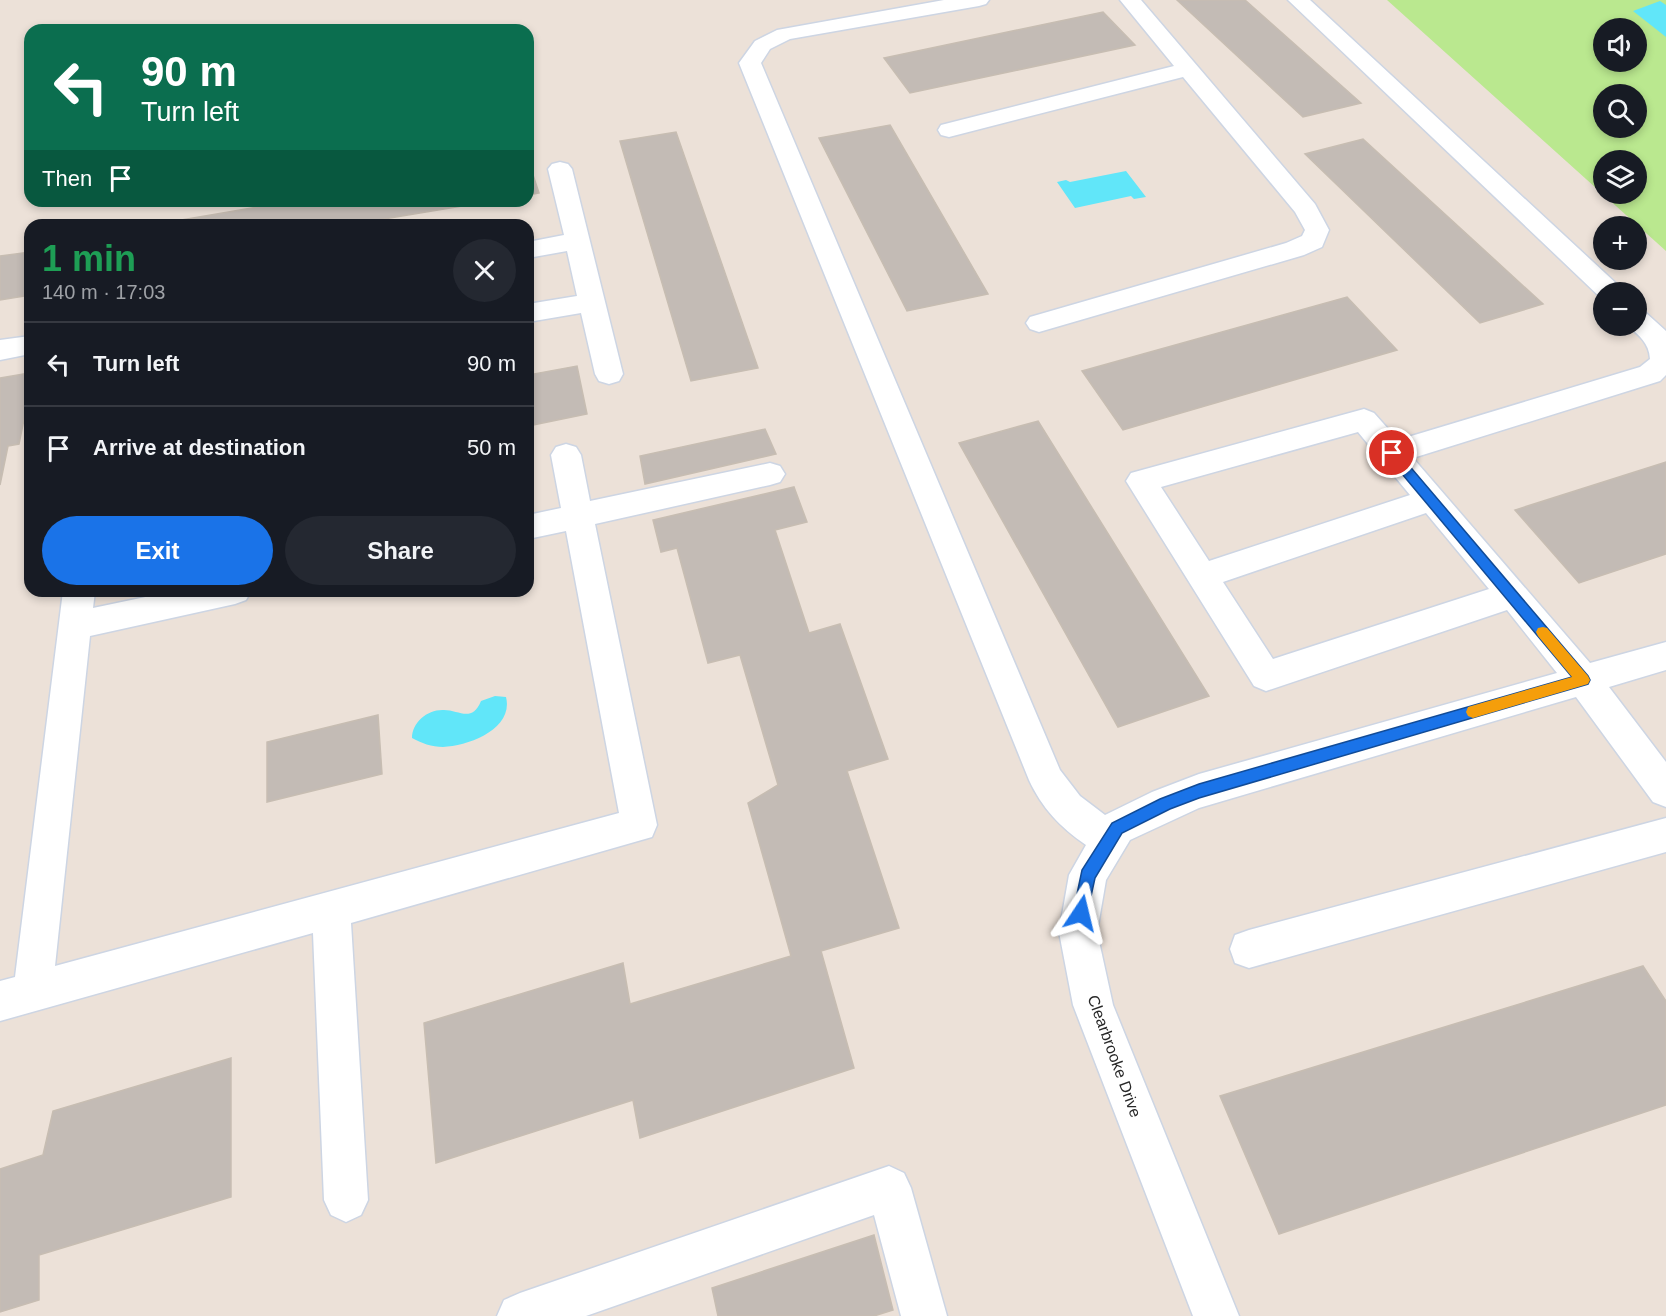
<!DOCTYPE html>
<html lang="en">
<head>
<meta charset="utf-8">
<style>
  body { margin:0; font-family:Helvetica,sans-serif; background:#242831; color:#f1f3f6; height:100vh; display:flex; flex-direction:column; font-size:22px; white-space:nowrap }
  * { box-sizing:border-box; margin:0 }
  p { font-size:20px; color:#9ea1a6 }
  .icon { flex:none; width:33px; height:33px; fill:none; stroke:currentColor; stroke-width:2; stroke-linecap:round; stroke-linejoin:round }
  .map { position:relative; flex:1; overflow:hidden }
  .details { position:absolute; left:24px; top:219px; width:510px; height:378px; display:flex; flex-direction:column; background:#171b24; border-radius:18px; box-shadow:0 3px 9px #0003 }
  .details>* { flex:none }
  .guide { position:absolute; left:24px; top:24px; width:510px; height:183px; border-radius:18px; box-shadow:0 3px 9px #0003; background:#0b6e4f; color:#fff; overflow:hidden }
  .tools { position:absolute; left:1593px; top:18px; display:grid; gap:12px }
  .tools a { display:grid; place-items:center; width:54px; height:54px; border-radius:50%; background:#171b24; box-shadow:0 3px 9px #0003; font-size:30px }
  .pin { position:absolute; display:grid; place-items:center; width:51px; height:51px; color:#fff; margin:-26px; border:3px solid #fff; border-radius:50%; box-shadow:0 2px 6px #0007 }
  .me { position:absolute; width:66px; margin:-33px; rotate:10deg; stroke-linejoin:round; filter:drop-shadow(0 0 4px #0008) }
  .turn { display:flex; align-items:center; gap:21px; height:126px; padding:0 18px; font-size:27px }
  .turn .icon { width:78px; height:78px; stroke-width:2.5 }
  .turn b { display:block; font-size:42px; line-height:51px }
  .then { display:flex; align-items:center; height:57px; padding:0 18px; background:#0003; gap:12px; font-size:22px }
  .round { display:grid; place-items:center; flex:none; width:63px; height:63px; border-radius:32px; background:#242831 }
  .headline { display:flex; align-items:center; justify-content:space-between; height:102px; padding:0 18px }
  h1 { font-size:36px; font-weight:700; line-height:45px; color:#1e9e55 }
  .button { display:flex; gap:12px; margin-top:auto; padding:12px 18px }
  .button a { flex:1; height:69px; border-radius:36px; background:#1a73e8; color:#fff; font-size:24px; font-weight:700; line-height:69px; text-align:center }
  .button a+a { background:#242831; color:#f1f3f6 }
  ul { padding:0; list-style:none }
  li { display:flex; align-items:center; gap:18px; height:84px; padding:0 18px; border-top:2px solid #363941 }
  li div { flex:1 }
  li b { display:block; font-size:22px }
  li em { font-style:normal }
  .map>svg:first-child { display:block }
  .green { fill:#bae88f; fill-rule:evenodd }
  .water { fill:#61e6f9 }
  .building { fill:#c3bbb5; stroke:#c7bdb2; stroke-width:1.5 }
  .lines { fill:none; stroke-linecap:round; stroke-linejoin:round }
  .minor-casing { stroke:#cdd5e3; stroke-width:3 }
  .minor { fill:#fff; fill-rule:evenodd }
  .route { fill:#1a73e8; stroke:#114b97; stroke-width:1.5 }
  .slow { fill:#f59e0b }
  .labels { text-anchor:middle; stroke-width:6; stroke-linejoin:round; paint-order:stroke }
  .street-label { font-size:16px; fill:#282828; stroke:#fff }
</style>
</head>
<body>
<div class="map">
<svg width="1666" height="1316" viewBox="0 0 1666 1316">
  <rect width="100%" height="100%" fill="#ece1d8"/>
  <path class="green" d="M1387,0H1666V251ZM1604,28H1636V62H1604ZM1604,94H1636V128H1604ZM1604,160H1636V194H1604Z"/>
  <g class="water">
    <polygon points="1660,1 1666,5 1666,37 1633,11"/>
    <polygon points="1126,171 1146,197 1134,199 1131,196 1075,208 1057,182 1066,180 1070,182"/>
    <path d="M495,696L506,697C514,729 469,746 443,747C432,747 421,743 412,738C412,722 428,709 444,710C459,710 472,723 481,701Z"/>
  </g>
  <g class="building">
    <polygon points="1177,0 1245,0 1361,103 1303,117"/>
    <polygon points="1103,12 1135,45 910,93 884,58"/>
    <polygon points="890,125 988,294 907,311 819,138"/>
    <polygon points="676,132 758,368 691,381 620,141"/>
    <polygon points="1363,139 1543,304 1480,323 1305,154"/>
    <polygon points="528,160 539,193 528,195"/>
    <polygon points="292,201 492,201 348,225 152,225"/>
    <polygon points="30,252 30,295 0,300 0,256"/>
    <polygon points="1347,297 1397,350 1123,430 1082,371"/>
    <polygon points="577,366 587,414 528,426 528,375"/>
    <polygon points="30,373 30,390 19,444 8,446 0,485 0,378"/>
    <polygon points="1038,421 1209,696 1118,727 959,443"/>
    <polygon points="765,429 776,454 645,484 640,456"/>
    <polygon points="1666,462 1666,554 1579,583 1515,510"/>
    <polygon points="794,487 807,522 775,530 809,633 840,624 888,759 847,771 899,928 821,951 854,1068 640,1138 633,1100 436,1163 424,1023 623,963 630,1004 791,956 748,803 778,785 740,655 708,663 677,548 661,552 653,520"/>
    <polygon points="378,715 382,774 267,802 267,742"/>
    <polygon points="1643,966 1666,1001 1666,1105 1279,1234 1220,1096"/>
    <polygon points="231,1058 231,1197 39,1255 39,1300 0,1312 0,1169 43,1155 53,1111"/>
    <polygon points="874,1235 893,1310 874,1316 718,1316 712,1288"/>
  </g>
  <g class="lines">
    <defs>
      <g id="minor">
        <path d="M944,0H989L986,4L979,6L790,39L770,49L761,63L1060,770L1080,796L1105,815L1152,792L1199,774L1557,673L1507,610L1266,691L1254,686L1131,489L1126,481L1131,473L1364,409L1374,413L1398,440L1640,367L1650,359C1649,343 1639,335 1628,326H1636V309L1645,312L1666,331V375L1660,381L1413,458L1590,663L1666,642V670L1609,687L1666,762V807L1653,802L1576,697L1199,808L1130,840L1106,880L1097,932L1113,1005L1239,1316H1193L1073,1005L1059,932L1069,875L1086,845C1060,827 1042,808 1029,780L739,63L755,41L777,30ZM1358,432L1410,495L1209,561L1161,487ZM1426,513L1489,589L1273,659L1223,582Z"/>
        <polygon points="1120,0 1141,0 1315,204 1329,230 1322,247 1304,255 1039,332 1030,329 1026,323 1030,317 1286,243 1302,236 1305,230 1295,212 1183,77 949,137 941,135 938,130 941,125 1174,66"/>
        <polygon points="1288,0 1310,0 1619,286 1623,292 1604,292 1604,299 1601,298"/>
        <polygon points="560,162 568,164 572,169 623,374 619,381 609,384 599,381 595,374 581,313 528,322 528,304 577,296 567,251 528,258 528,242 564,235 548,169 552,164"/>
        <polygon points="30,336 30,354 0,360 0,340"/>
        <polygon points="566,444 576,447 581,455 590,501 770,463 780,466 785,474 780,482 770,485 595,524 657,825 652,837 351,923 368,1200 361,1215 346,1222 331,1215 324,1200 313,933 0,1021 0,981 15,977 63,591 95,591 93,608 174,591 251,591 246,600 235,604 90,636 55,966 619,813 566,531 528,539 528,515 561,508 551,455 556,447"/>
        <polygon points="1666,818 1666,852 1249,968 1235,963 1230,949 1235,935 1249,930"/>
        <polygon points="889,1166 904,1173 911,1188 947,1316 901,1316 874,1215 586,1316 497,1316 504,1300 520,1293"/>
      </g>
    </defs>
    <use href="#minor" class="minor-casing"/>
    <use href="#minor" class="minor"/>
  </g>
  <polygon class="route" points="1392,448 1396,450 1588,676 1590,680 1588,684 1199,798 1170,809 1122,833 1095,878 1086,919 1081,921 1075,919 1073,913 1082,870 1112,823 1160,799 1199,784 1572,677 1387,456 1387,450"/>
  <polygon class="slow" points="1543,627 1547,628 1588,676 1590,680 1588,684 1473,718 1468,716 1466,712 1468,707 1572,677 1538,636 1536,632 1538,628"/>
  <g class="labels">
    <g class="street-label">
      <text transform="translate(1115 1056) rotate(70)" y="6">Clearbrooke Drive</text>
    </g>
  </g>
</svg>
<div class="tools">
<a><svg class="icon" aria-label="sound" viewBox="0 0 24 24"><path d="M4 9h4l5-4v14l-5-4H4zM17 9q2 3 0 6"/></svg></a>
<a><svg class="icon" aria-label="search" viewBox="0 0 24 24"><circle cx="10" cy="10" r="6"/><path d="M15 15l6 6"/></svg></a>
<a><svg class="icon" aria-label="layers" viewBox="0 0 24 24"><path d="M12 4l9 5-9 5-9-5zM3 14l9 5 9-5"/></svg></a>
<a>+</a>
<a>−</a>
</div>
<div class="pin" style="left:1392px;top:453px;background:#d93025"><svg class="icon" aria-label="arrive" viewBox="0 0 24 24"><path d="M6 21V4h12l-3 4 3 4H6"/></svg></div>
<svg class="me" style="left:1081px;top:913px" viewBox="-20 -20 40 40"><path d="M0-17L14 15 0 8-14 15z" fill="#1a73e8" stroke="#fff" stroke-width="4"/></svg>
<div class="guide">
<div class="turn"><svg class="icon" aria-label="left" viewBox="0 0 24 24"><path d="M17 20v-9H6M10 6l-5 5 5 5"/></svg><div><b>90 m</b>Turn left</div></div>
<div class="then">Then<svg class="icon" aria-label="arrive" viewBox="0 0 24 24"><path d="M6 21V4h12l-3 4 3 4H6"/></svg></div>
</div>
<section class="details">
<div class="headline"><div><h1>1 min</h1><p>140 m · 17:03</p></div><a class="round"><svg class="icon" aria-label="close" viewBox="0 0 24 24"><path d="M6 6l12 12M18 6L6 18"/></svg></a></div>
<ul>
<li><svg class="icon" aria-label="left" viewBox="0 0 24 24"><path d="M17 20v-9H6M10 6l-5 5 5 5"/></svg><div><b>Turn left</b></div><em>90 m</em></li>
<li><svg class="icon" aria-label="arrive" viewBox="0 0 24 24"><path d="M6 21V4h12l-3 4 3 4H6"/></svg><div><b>Arrive at destination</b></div><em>50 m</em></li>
</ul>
<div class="button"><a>Exit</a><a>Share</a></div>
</section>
</div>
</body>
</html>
